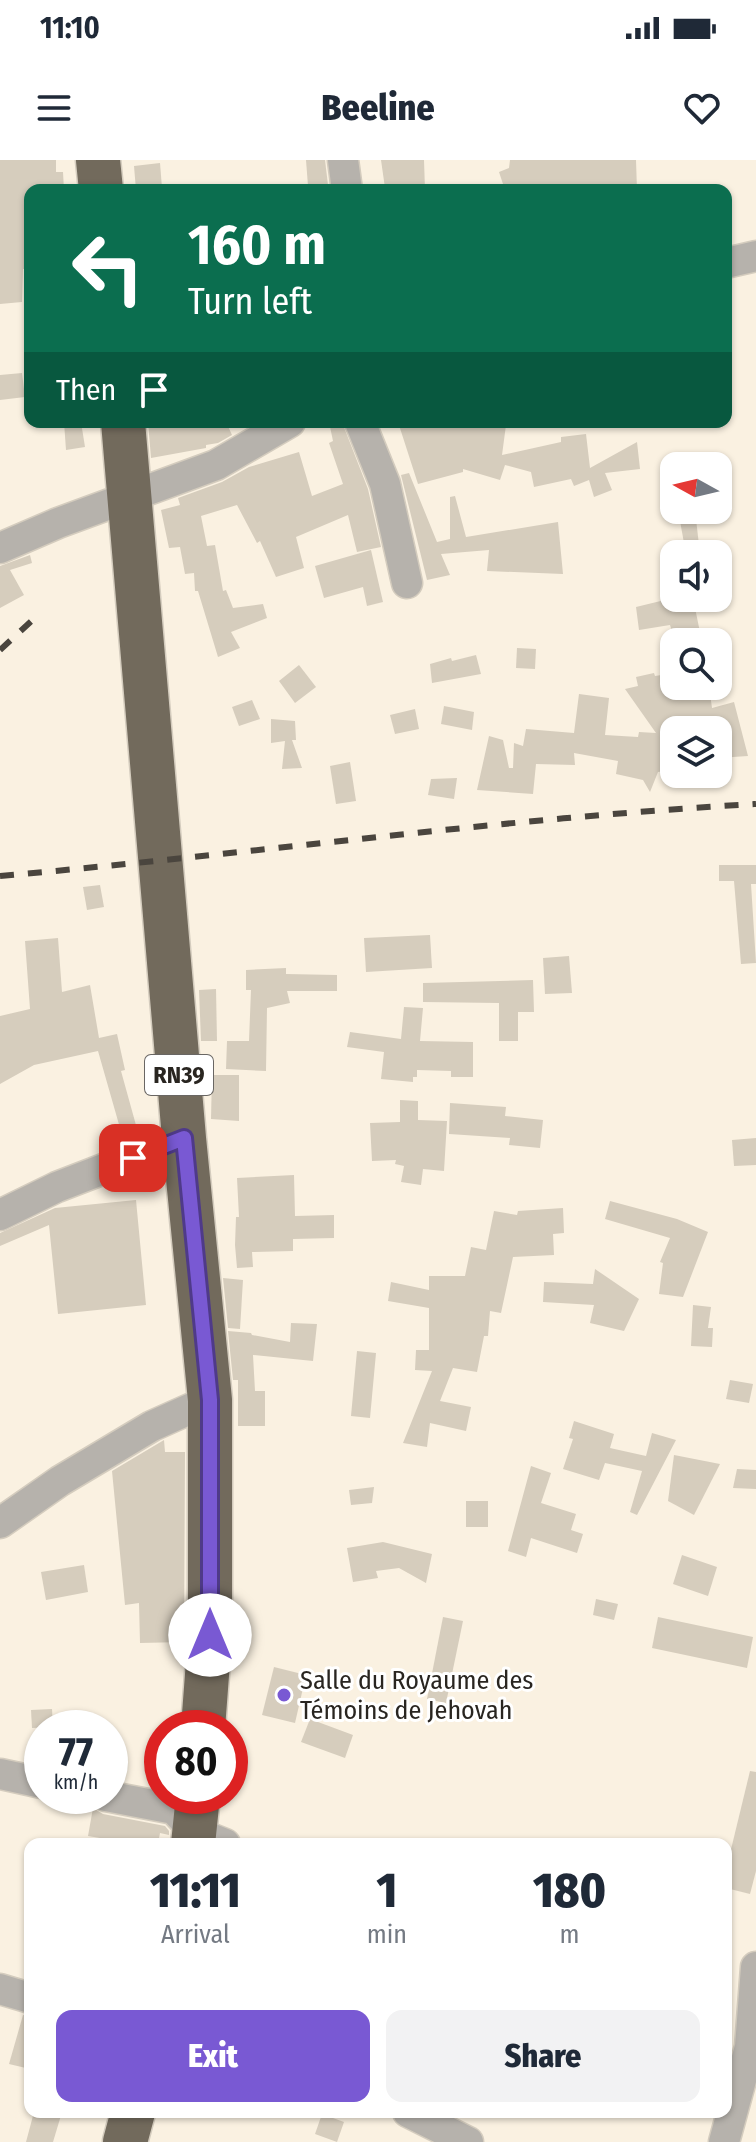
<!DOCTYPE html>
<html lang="en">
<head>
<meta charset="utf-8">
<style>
  body { margin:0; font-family:"Fira Sans Condensed",sans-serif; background:#f2f2f3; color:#1f2937; height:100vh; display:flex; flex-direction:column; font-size:30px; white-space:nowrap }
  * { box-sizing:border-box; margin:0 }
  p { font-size:26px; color:#747a83 }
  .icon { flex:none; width:44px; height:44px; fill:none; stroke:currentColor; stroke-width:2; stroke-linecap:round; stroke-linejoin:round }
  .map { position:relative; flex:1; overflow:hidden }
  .sheet { position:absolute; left:24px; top:1678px; width:708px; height:280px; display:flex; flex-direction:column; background:#fff; border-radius:16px; box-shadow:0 2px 6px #0004 }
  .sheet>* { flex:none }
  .hud { position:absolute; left:24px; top:24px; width:708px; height:244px; border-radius:16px; box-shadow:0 2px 6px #0004; background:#0b6e4f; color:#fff; overflow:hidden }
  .needle { width:52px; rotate:278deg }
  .fabs { position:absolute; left:660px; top:292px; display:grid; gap:16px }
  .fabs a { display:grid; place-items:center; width:72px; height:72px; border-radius:16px; background:#fff; box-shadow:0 2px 6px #0004; font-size:40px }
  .speed { position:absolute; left:24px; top:1550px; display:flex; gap:16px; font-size:40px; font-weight:700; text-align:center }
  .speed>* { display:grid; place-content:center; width:104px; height:104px; border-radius:50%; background:#fff; box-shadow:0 2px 6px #0004; line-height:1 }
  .speed small { font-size:20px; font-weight:400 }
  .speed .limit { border:12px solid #d22; background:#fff; color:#111 }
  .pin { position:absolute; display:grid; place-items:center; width:68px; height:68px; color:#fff; margin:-34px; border-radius:16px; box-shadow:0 4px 12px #0006 }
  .me { position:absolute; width:88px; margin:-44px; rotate:0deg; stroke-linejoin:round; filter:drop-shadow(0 0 6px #0008) }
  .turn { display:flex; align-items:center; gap:28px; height:168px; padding:0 32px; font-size:36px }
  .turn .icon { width:104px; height:104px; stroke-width:2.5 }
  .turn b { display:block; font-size:56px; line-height:68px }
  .then { display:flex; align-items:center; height:76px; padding:0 32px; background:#0003; gap:16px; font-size:30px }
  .eta { display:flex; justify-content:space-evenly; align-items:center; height:136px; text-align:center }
  .eta b { font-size:48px; font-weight:800; line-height:56px }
  .button { display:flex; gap:16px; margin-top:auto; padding:16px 32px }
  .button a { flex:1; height:92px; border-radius:16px; background:#7959d3; color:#fff; font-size:32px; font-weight:800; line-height:92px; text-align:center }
  .button a+a { background:#f2f2f3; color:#1f2937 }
  .status { display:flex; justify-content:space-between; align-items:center; height:56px; padding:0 40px; background:#fff; direction:ltr }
  .status svg { height:22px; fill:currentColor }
  header { display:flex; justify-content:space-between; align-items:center; height:104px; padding:0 32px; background:#fff; font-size:36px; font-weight:800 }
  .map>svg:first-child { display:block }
  .building { fill:#d6cdbd }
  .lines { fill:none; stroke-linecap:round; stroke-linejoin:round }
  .minor-casing { stroke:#d4ccbe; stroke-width:33 }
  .highway-casing { stroke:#d4ccbe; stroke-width:47 }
  .minor { stroke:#b6b2ac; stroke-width:30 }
  .highway { stroke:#726a5c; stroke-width:44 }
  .rail { stroke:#4a453e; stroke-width:6; stroke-dasharray:14 14; stroke-linecap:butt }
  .route-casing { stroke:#4f3a89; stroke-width:20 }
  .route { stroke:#7959d3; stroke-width:14 }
  .poi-dot { fill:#7959d3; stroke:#fff; stroke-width:3 }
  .labels { text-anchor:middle; stroke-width:6; stroke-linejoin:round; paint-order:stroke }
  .shield { fill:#fff; stroke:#696663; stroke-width:2 }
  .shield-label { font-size:24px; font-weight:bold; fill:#292520 }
  .poi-label { font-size:26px; fill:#292520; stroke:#fff; text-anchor:start }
</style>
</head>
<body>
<div class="status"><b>11:10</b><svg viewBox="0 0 49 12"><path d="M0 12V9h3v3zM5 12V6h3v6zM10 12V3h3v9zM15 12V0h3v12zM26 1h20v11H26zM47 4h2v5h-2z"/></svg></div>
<header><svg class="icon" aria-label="menu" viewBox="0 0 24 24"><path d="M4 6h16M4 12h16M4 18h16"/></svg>Beeline<svg class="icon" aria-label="heart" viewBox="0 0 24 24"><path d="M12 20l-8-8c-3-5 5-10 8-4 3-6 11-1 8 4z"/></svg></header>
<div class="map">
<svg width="756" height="1982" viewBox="0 0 756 1982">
  <rect width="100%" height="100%" fill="#faf1e1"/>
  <g class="building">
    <polygon points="0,0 56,0 56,12 63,12 64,30 30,30 30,109 23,109 22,142 0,144"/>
    <polygon points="306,0 325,0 328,25 308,26"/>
    <polygon points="381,0 424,0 425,30 408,30 408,26 385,28"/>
    <polygon points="510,0 636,0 637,30 598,30 563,26 562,30 505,30 499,12 509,8"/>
    <polygon points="160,3 162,28 136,30 134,6"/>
    <polygon points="22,213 25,237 0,240 0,215"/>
    <polygon points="64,262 81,262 85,287 66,290"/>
    <polygon points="148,262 226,262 232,275 218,283 206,285 206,288 151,298"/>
    <polygon points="329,262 342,262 368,329 381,387 357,392 348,355 296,377 304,408 276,417 260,381 257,383 237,345 201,356 207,386 215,385 223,431 226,430 233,448 263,444 267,458 231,472 240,488 218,497 198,431 195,431 194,413 185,414 180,387 169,388 161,350 180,345 178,338 222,322 249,307 299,292 312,336 343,324 329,283 333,281"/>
    <polygon points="398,262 488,262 506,265 502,295 561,282 561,277 586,274 590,308 637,282 640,309 605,313 612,330 594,337 589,320 574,326 571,319 534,327 531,312 505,305 500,320 463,309 463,312 418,324"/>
    <polygon points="409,313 437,382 450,379 450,337 455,336 466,377 558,362 563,414 487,411 489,390 441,394 450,415 427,420 401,315"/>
    <polygon points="678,350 695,350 700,394 686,394"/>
    <polygon points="371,390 383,442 367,446 363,427 324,438 315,406"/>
    <polygon points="30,395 32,403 10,410 24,435 0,448 0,406"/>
    <polygon points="673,438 693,438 702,482 688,482 683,468 672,471 670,465 639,470 636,447"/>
    <polygon points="517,488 536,489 535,509 516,508"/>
    <polygon points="476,495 481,514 432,523 430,504 451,498 452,501"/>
    <polygon points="299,505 316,527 295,543 279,521"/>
    <polygon points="654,513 655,516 674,513 674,526 709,526 712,548 734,542 748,596 718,598 718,570 674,570 674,610 658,612 650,632 643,620 616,614 618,601 574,593 575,605 536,604 533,634 477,630 489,576 503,580 509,608 513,608 514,583 523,586 526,569 574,573 579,534 609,538 605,575 638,577 639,572 656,573 625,529 638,526 636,517"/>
    <polygon points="252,540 260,559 239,566 232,547"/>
    <polygon points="444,546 474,552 472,570 441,564"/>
    <polygon points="415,549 419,569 395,574 390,555"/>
    <polygon points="271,559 295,561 296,580 292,580 302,608 282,609 285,581 271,583"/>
    <polygon points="350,602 356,641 336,644 330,606"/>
    <polygon points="457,618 454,639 428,635 431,619"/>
    <polygon points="719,705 756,705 756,724 751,724 756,803 741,804 734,721 719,721"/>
    <polygon points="100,725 104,747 87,750 83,727"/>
    <polygon points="430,775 432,808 366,812 364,778"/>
    <polygon points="58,778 62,832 90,825 99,878 117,874 125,910 121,911 139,976 124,982 98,891 34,905 0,924 0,856 30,849 25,781"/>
    <polygon points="569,796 572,833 545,834 543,798"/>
    <polygon points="286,808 286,814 337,815 337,831 287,831 290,843 267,848 266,911 226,909 227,881 249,881 251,830 246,830 246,810"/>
    <polygon points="533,820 534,852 518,852 518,881 499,881 499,843 423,842 423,823"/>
    <polygon points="216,829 217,881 201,881 199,830"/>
    <polygon points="404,847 423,848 420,881 473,882 473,917 451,917 451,911 417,910 417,917 413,917 413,922 381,919 384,892 347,887 350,872 401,879"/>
    <polygon points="212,915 239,915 239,961 211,959"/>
    <polygon points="400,940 418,941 418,960 447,961 444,1011 423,1009 421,1025 401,1022 404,1006 395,1004 396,1000 372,1001 370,963 400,962"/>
    <polygon points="450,943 506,947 505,956 543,960 540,988 509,985 510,978 449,974"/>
    <polygon points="756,978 756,1005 734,1006 732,980"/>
    <polygon points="294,1015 295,1056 334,1055 334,1078 293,1079 293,1091 252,1092 253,1107 237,1108 235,1085 236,1057 239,1057 237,1018"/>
    <polygon points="136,1040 146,1145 58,1154 49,1065 0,1086 0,1073 55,1048"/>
    <polygon points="610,1041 677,1059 708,1072 683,1137 659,1134 663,1103 660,1102 670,1078 605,1059"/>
    <polygon points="563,1048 564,1073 553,1074 554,1095 513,1097 501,1153 490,1151 488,1176 484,1176 477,1212 453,1208 440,1241 471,1247 466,1271 430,1263 427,1287 403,1283 432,1211 415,1210 416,1190 429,1190 429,1148 388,1141 391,1122 429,1130 429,1116 465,1116 471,1087 486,1090 494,1051 517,1055 518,1051"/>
    <polygon points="595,1109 639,1139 624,1171 590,1163 594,1145 543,1142 544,1122 593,1124"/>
    <polygon points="223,1118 243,1120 240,1169 228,1168"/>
    <polygon points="693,1145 711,1147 708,1168 713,1168 712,1187 691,1186"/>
    <polygon points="291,1163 317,1164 313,1201 253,1195 255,1231 265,1231 265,1266 238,1266 238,1220 233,1220 228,1171 251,1173 252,1175 290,1182"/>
    <polygon points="357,1191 376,1193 370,1258 351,1256"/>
    <polygon points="730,1220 753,1224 749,1243 726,1239"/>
    <polygon points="574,1261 614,1274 610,1288 646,1296 652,1273 676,1280 637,1355 630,1352 642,1311 605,1303 599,1320 563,1309 573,1279 569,1278"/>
    <polygon points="164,1280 165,1292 185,1292 184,1482 140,1483 139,1443 125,1445 112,1311"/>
    <polygon points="674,1295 720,1304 694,1355 668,1341"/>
    <polygon points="531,1306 551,1313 541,1343 576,1354 571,1370 583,1374 577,1393 531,1378 526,1397 508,1391"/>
    <polygon points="737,1309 756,1310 756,1329 733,1328"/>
    <polygon points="374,1327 372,1343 351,1345 349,1330"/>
    <rect x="466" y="1341" width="22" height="26"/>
    <polygon points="383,1382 432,1394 426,1423 399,1408 376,1411 378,1418 353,1422 347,1388"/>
    <polygon points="682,1395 717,1407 708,1436 673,1424"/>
    <polygon points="84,1405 88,1432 46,1440 41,1412"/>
    <polygon points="596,1439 618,1444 614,1460 593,1455"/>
    <polygon points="443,1457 463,1461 446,1543 427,1539"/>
    <polygon points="658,1457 753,1477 747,1508 652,1488"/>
    <polygon points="274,1507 306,1515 295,1563 262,1555"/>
    <polygon points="52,1549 53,1567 32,1568 31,1550"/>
    <polygon points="310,1559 353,1575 345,1598 301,1582"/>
    <polygon points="750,1611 756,1612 756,1711 750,1734 726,1728 726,1710"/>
    <polygon points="93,1648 103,1654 165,1666 169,1671 169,1675 160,1673 158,1684 135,1684 88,1676"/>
    <polygon points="23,1855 30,1856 30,1909 9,1904"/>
    <polygon points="34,1952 62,1952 53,1982 26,1982"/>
    <polygon points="322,1954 344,1962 337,1982 315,1974"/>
  </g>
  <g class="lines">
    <defs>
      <g id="minor">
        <polyline points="343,0 347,30"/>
        <polyline points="726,103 756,96"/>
        <polyline points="360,262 385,324 407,423"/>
        <polyline points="0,388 58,363 216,305 290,262"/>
        <polyline points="0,1055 57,1027 184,978"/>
        <polyline points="0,1363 60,1321 152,1266 210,1240"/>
        <polyline points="0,1614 42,1623"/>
        <polyline points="106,1636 174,1649 195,1672 225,1684"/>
        <polyline points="0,1829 30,1838"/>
        <polyline points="408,1952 468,1982"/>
        <polyline points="724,1982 750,1887 756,1807"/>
      </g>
      <g id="highway">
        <polyline points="98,0 101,30"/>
        <polyline points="123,262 184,978 210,1240 210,1475 203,1568"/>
        <polyline points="193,1684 198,1636"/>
        <polyline points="125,1982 133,1952"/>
      </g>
    </defs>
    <use href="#minor" class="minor-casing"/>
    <use href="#highway" class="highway-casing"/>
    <use href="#minor" class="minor"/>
    <use href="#highway" class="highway"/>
    <g class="rail">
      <polyline points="0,490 37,456"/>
      <path d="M0,716C252,694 503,658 756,644"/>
    </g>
  </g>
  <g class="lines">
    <defs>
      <polyline id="route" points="133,998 184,978 210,1240 210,1475"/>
    </defs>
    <use href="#route" class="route-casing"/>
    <use href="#route" class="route"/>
  </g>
  <circle class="poi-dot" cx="284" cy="1535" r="8"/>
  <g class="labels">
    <rect class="shield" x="145" y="895" width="68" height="40" rx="6"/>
    <g class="shield-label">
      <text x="179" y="923">RN39</text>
    </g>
    <g class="poi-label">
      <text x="300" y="1529">Salle du Royaume des<tspan x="300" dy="30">Témoins de Jehovah</tspan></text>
    </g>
  </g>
</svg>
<div class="fabs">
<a><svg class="needle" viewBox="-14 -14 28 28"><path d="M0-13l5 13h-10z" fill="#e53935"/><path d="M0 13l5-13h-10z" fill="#747a83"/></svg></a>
<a><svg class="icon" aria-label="sound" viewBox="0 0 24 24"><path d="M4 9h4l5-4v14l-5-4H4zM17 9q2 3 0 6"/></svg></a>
<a><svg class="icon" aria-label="search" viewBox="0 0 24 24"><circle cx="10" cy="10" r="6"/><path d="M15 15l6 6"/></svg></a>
<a><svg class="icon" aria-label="layers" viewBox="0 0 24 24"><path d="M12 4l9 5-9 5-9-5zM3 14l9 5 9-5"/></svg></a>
</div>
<div class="speed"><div>77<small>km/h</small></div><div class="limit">80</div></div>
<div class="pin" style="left:133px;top:998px;background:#d93025"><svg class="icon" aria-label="arrive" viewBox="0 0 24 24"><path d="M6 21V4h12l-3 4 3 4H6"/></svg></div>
<svg class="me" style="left:210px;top:1475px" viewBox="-20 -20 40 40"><circle r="19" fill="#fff"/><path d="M0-13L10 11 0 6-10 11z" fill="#7959d3"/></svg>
<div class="hud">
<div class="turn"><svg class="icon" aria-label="left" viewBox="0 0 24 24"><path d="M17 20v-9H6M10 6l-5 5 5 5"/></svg><div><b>160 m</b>Turn left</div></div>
<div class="then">Then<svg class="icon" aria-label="arrive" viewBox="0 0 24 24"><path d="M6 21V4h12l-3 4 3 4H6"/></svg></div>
</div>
<section class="sheet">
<div class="eta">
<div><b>11:11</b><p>Arrival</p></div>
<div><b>1</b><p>min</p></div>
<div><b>180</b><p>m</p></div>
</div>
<div class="button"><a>Exit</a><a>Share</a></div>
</section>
</div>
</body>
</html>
